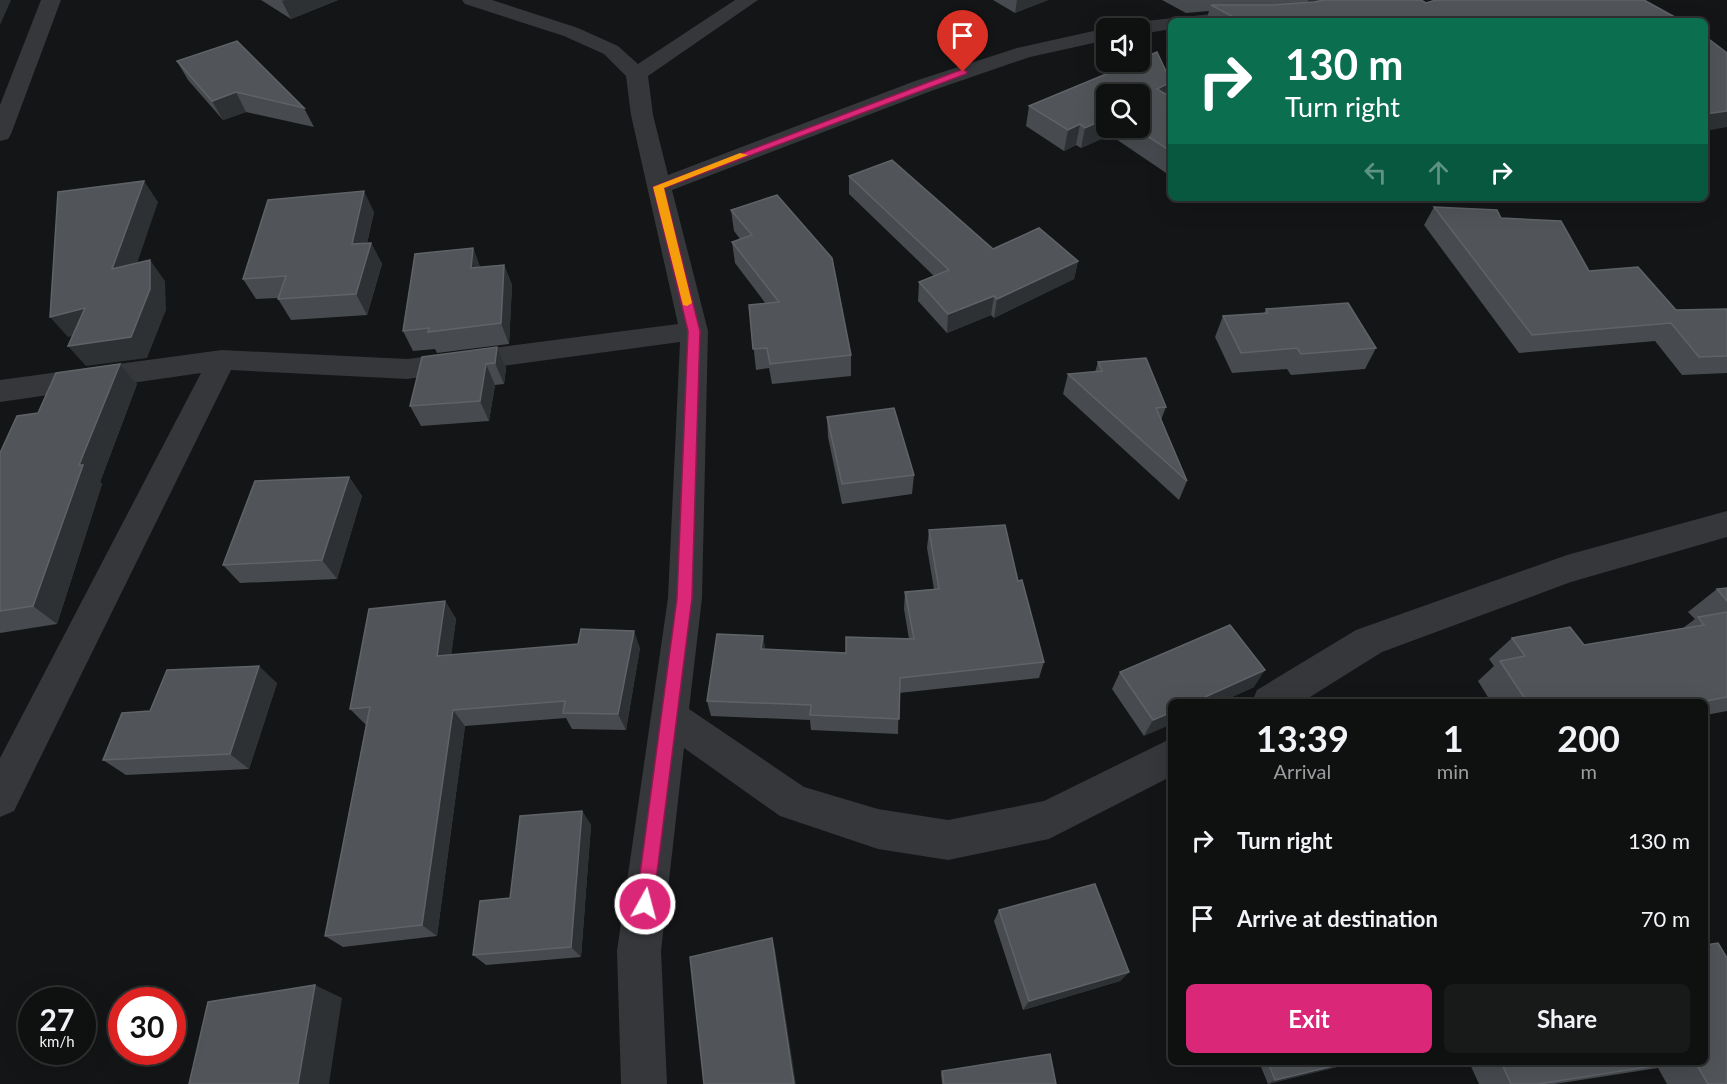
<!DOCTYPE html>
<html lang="en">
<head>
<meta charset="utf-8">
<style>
  body { margin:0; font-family:Lato,sans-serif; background:#181919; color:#f1f3f6; height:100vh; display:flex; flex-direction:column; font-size:22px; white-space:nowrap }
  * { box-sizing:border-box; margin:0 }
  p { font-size:20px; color:#9b9d9f }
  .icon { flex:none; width:33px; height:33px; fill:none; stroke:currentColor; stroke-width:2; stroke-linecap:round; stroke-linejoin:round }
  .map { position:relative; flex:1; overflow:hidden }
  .sheet { position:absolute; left:1168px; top:699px; width:540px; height:366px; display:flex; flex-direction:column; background:#0f1010; border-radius:9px; box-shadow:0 6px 24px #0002,0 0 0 2px #2f3030 }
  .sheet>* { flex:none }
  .banner { position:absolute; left:1168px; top:18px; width:540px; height:183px; border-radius:9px; box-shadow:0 6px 24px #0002,0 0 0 2px #2f3030; background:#0b6e4f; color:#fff; overflow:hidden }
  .buttons { position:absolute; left:1096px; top:18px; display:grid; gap:12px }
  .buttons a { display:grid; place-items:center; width:54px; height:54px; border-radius:9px; background:#0f1010; box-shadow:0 6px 24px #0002,0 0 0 2px #2f3030; font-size:30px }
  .speed { position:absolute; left:18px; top:987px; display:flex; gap:12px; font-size:30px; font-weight:700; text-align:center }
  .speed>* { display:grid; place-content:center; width:78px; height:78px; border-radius:50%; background:#0f1010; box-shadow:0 6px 24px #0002,0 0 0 2px #2f3030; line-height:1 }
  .speed small { font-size:15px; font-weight:400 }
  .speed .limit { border:9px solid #d22; background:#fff; color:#111 }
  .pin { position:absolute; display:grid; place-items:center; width:51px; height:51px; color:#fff; margin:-62px -26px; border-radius:50% 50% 50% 0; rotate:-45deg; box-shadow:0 0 6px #0007 }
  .pin .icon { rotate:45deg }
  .me { position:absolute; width:66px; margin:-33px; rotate:7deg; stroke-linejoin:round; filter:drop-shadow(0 0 4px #0008) }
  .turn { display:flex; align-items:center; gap:21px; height:126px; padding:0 18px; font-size:27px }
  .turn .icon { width:78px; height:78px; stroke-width:2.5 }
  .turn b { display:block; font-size:42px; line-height:51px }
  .lanes { display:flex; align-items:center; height:57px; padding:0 18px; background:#0003; justify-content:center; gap:30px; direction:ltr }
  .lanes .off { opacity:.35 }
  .eta { display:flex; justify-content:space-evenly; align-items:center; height:102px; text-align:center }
  .eta b { font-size:36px; font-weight:700; line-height:42px }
  .primary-button { display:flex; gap:12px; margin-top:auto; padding:12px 18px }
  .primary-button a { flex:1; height:69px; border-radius:9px; background:#db2777; color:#fff; font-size:24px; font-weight:700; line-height:69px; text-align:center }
  .primary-button a+a { background:#181919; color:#f1f3f6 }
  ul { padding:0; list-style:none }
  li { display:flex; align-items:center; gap:18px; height:78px; padding:0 18px }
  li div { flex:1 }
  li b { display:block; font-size:22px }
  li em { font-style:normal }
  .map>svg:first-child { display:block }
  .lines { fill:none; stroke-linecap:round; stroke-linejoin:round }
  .minor { fill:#35373b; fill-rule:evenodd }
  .wall { fill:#474a4e; fill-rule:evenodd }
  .shaded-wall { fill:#2e3133 }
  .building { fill:#515559; stroke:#5f6368; stroke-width:1.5 }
  .route { fill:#db2777; stroke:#8e194d; stroke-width:1.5 }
  .slow { fill:#f59e0b }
</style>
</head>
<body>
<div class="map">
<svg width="1727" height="1084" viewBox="0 0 1727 1084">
  <rect width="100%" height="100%" fill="#141516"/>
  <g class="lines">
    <g class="minor">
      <polygon points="41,0 61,0 11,134 8,139 0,141 0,105"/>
      <polygon points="462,0 492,0 578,28 618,46 638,64 735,0 758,0 648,76 653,115 668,175 915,81 1017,48 1107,28 1110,28 1107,28 1107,40 1030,57 931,91 672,190 708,331 702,598 689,709 804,787 878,809 948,820 1044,801 1172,738 1172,776 1049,839 948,860 878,849 780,816 684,748 661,951 667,1084 621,1084 617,951 668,598 680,342 407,379 231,370 14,811 0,817 0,758 201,373 0,402 0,380 222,350 407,359 678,324 631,115 626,76 604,54 564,36 465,4"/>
      <polygon points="1250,10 1257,12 1260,16 1257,20 1172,21 1172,29 1140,34 1140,28 1126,28 1129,24 1136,22"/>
      <polygon points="1727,511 1727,537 1571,582 1382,652 1302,702 1252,702 1257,690 1356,630 1567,555"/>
    </g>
  </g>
  <g class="wall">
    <polygon points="261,0 338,0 291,19"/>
    <polygon points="993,0 1048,0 1015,13"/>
    <polygon points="1162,0 1421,0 1426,3 1682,21 1206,21 1209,11 1186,13"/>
    <path d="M1157,52L1171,82L1168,95L1172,98V177L1110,135L1081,148L1076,145L1064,151L1026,126L1029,106L1135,62H1140V59ZM1107,94H1140V128H1107Z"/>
    <polygon points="177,61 304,108 314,127 246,112 223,120 188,80"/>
    <polygon points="849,176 993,249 1078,261 1074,279 994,318 991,315 947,333 918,301 919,282 934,276 849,194"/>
    <polygon points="1202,198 1216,198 1207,202"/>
    <polygon points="1434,207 1501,218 1589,271 1676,310 1727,309 1727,373 1682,375 1655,341 1519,353 1424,225"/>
    <polygon points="731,210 851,355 851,376 772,384 769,368 756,370 749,305 766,304 735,263 732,242 740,239 734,231"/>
    <polygon points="374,212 367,243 371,243 382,264 367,315 291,320 278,299 278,298 256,299 243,279"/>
    <polygon points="473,248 480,267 504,265 512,285 509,344 437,353 435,349 413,351 403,331"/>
    <polygon points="1266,309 1376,348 1365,369 1291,375 1287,369 1232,373 1215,337 1223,316 1264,313"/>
    <polygon points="497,347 506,368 504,384 495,385 489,421 421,426 410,406"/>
    <polygon points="1098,362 1166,407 1161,420 1187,481 1179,500 1063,394 1068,374 1095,372"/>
    <polygon points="120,364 137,384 100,482 102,484 57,624 0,633 0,453 38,413"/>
    <polygon points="827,417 914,475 912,494 842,504 828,437"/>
    <polygon points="349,477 362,496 337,579 240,583 223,565"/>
    <polygon points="929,530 1018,581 1044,662 1039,678 899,693 898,734 811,730 810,720 711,716 707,701 763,636 765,649 846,653 909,639 904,609 905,592 934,589 927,548"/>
    <polygon points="1727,588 1727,711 1706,715 1706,702 1491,702 1478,681 1494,666 1489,659 1512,638 1584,645 1683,628 1695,619 1688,612 1717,589"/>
    <polygon points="445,601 456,619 451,655 640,648 626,730 572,729 566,718 465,726 437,936 343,947 325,936 366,725 350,709"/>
    <polygon points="1120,672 1254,687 1221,702 1172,702 1144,736 1112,689"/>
    <polygon points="277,683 249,769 126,775 103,760"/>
    <polygon points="582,811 591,825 581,957 486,965 473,955 510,898"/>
    <polygon points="999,910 1129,972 1120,981 1023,1010 994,921"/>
    <polygon points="1259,1062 1346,1062 1346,1063 1337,1067 1268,1084"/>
    <polygon points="1469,1062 1706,1062 1727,1084 1667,1084 1658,1068 1555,1084 1479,1084"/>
    <polygon points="942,1071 1056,1084 942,1084 941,1074"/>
  </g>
  <g class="shaded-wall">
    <polygon points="0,0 11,0 0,25"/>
    <polygon points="285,0 338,0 291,19 282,1"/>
    <polygon points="1017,0 1048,0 1015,13"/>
    <polygon points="1308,0 1324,0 1307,4"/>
    <polygon points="1171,82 1166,103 1157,89"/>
    <polygon points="236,92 246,112 223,120 212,101"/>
    <polygon points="1727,111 1727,127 1706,131 1706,114"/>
    <polygon points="1107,118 1107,128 1112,128 1110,135 1081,148 1085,128"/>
    <polygon points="1080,124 1076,145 1064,151 1068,130"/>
    <polygon points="144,181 158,202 128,290 112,269"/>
    <polygon points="364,191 374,212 362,265 352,244"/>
    <polygon points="1209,198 1216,198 1207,202"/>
    <polygon points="371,243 382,264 367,315 356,294"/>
    <polygon points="473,248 481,269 471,268"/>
    <polygon points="150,260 165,281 166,310 147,358 86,366 68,346"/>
    <polygon points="1078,261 1074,279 994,318 997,299"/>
    <polygon points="504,265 512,285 509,344 501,323"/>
    <polygon points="994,296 991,315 947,333 948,314"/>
    <polygon points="85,308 102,329 68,337 50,317"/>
    <polygon points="497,347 506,368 504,384 495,363"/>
    <polygon points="120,364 137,384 100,482 102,484 57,624 33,606 79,465"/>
    <polygon points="486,364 495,385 489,421 480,401"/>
    <polygon points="349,477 362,496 337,579 322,560"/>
    <polygon points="445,601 456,619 449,673 437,656"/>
    <polygon points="634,631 640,648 626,730 618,714"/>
    <polygon points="763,636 766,653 761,649"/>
    <polygon points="259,666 277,683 249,769 230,754"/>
    <polygon points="1265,670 1254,687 1221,702 1194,702"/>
    <polygon points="453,710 465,726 437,936 422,925"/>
    <polygon points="1172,712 1172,724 1144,736 1153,720"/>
    <polygon points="582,811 591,825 581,957 571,947"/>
    <polygon points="772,938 775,949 796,1084 794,1084"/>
    <polygon points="1129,972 1120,981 1023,1010 1029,1001"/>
    <polygon points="315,985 342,998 329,1084 298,1084"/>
    <polygon points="1346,1063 1337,1067 1268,1084 1275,1080"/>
  </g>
  <g class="building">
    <polygon points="1324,0 1421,0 1426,3 1436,0 1644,0 1682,21 1241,21 1211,5 1273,5 1314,2"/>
    <polygon points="1706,37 1727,53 1727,111 1706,114"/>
    <polygon points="237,41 304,108 236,92 212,101 177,61"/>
    <polygon points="1157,52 1171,82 1157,89 1172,98 1172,152 1135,128 1140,128 1140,94 1107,94 1107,118 1085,128 1080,124 1068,130 1029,106 1135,62 1140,62 1140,59"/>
    <polygon points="892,160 993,249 1039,228 1078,261 997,299 994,296 948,314 919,282 949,270 849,176"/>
    <polygon points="144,181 112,269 150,260 150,289 131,337 68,346 85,308 50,317 58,192"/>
    <polygon points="364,191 352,244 371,243 356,294 278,299 286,276 243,279 268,200"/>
    <polygon points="777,195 832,258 851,355 770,364 767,348 753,349 749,305 779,302 732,242 752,235 731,210"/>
    <polygon points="1434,207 1497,210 1501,218 1561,221 1589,271 1638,267 1676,310 1727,309 1727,356 1699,357 1671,323 1532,335"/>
    <polygon points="473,248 471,268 504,265 501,323 428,332 429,328 403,331 415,254"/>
    <polygon points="1348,303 1376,348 1301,354 1297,348 1241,353 1223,316 1268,313 1266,309"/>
    <polygon points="497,347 495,363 486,364 480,401 410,406 422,357"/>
    <polygon points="1146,358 1166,407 1156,408 1187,481 1068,374 1102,371 1098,362"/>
    <polygon points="120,364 79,465 83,465 33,606 0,611 0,453 17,416 38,413 56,373"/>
    <polygon points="894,408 914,475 842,484 827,417"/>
    <polygon points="349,477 322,560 223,565 255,481"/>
    <polygon points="1005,525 1018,581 1022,580 1044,662 900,678 899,719 810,715 811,705 707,701 717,634 763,636 761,649 846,653 846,637 914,639 905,592 939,589 929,530"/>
    <polygon points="1727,588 1727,601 1717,589"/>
    <polygon points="445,601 437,656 578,644 581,629 634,631 618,714 563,713 565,701 453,710 422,925 325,936 370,707 350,709 369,609"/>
    <polygon points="1727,612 1727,697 1701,702 1527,702 1500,661 1525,656 1512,638 1570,627 1584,645 1704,625 1698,617"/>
    <polygon points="1230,625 1265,670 1194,702 1172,702 1172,712 1153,720 1120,672"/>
    <polygon points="259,666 230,754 103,760 122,713 150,711 167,670"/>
    <polygon points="582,811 571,947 473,955 480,901 510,898 520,816"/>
    <polygon points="1095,884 1129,972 1029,1001 999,910"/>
    <polygon points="772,938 794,1084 704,1084 690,957"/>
    <polygon points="1718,943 1727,958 1727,1084 1708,1084 1695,1062 1706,1062 1706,945"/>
    <polygon points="315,985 298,1084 189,1084 208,1002"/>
    <polygon points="1050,1054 1056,1084 944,1084 942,1071"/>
    <polygon points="1268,1062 1346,1062 1346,1063 1275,1080"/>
    <polygon points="1501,1062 1679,1062 1538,1084 1511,1084"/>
  </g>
  <polygon class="route" points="963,69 967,72 966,74 664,188 700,331 692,598 653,904 651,910 645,912 638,910 636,904 677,598 688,331 653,187"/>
  <polygon class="slow" points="740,153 748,155 664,188 692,303 687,306 683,305 653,187"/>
</svg>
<div class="buttons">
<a><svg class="icon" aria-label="sound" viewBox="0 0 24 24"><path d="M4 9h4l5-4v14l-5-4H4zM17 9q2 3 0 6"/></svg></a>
<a><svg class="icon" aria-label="search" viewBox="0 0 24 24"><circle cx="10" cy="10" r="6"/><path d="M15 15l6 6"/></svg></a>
</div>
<div class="speed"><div>27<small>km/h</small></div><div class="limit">30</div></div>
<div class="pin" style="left:963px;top:72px;background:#d93025"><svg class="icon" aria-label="arrive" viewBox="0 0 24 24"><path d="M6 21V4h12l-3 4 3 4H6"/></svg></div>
<svg class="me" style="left:645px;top:904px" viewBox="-20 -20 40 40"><circle r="17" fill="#db2777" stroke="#fff" stroke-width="3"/><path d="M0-11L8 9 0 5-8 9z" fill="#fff"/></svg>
<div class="banner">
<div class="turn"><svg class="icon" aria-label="right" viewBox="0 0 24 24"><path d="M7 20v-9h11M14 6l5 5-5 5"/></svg><div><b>130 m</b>Turn right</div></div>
<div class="lanes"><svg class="icon off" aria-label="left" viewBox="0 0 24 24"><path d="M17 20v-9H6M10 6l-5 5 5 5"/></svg><svg class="icon off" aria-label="ahead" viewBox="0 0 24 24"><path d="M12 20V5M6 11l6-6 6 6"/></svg><svg class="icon" aria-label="right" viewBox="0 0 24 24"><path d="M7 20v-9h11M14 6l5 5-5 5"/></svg></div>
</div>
<section class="sheet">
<div class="eta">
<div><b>13:39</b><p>Arrival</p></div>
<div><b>1</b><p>min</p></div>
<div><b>200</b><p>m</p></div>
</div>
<ul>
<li><svg class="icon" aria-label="right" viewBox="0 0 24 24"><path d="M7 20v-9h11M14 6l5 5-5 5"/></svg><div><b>Turn right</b></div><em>130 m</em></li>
<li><svg class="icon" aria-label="arrive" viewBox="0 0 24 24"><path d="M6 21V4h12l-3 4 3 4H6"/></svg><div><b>Arrive at destination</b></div><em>70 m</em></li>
</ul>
<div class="primary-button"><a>Exit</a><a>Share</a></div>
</section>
</div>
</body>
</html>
